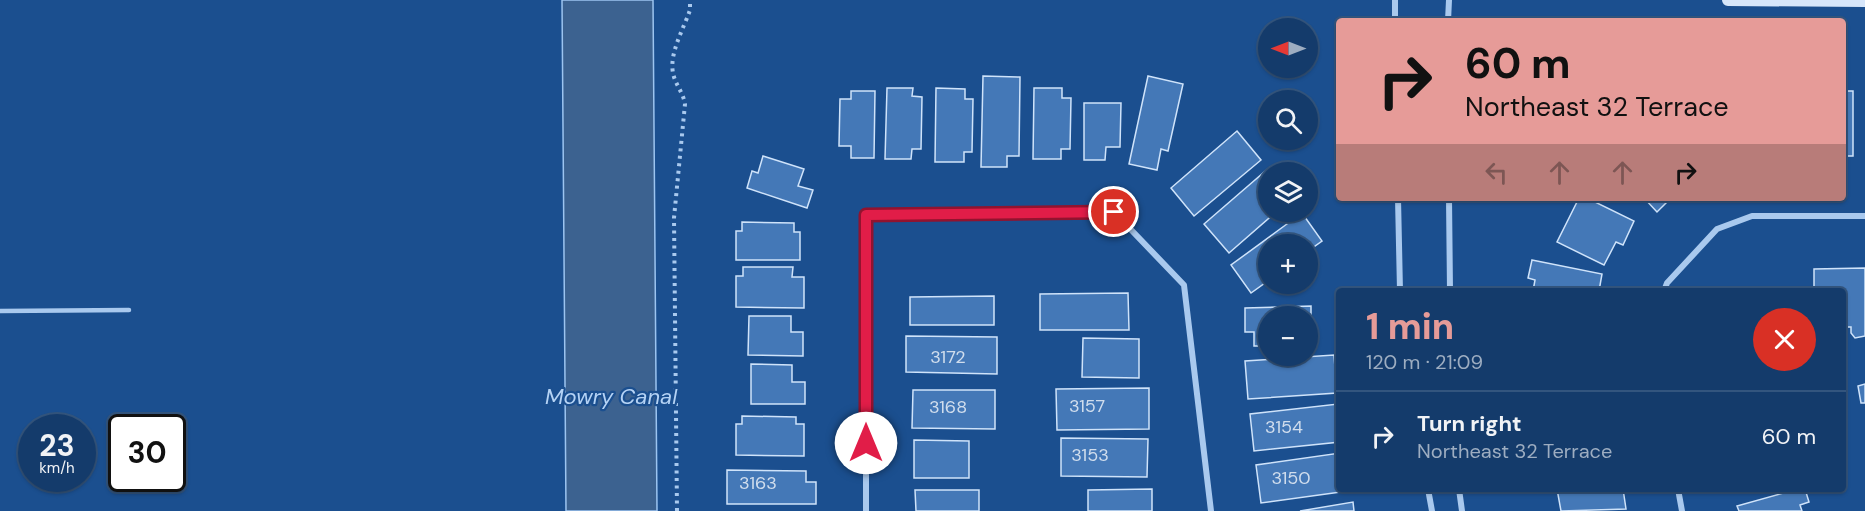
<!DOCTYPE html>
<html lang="en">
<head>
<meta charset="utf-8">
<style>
  body { margin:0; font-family:"DM Sans",sans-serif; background:#1d4271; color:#f1f3f6; height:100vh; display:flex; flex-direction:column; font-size:22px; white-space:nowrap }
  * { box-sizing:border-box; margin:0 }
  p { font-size:20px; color:#9dadc1 }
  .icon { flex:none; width:33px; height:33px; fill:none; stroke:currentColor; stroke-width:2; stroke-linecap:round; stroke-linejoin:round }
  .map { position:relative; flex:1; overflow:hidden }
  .details { position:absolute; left:1336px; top:288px; width:510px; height:204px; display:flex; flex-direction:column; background:#143b6b; border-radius:6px; box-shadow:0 2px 4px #0004,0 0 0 2px #33557e }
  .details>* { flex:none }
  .hud { position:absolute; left:1336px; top:18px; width:510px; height:183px; border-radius:6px; box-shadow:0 2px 4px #0004,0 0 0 2px #33557e; background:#e69b98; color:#111; overflow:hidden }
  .needle { width:39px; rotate:270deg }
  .controls { position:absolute; left:1258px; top:18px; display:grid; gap:12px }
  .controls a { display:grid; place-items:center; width:60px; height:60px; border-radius:50%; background:#143b6b; box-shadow:0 2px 4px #0004,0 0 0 2px #33557e; font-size:30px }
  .speed { position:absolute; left:18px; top:414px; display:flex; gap:12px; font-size:30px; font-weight:700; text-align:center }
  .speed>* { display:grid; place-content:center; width:78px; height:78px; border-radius:50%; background:#143b6b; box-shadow:0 2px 4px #0004,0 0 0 2px #33557e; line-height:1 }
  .speed small { font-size:15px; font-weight:400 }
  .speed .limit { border:3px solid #111; border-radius:9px; background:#fff; color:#111 }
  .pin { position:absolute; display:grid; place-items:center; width:51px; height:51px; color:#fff; margin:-26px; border:3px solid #fff; border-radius:50%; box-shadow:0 2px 6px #0007 }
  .me { position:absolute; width:66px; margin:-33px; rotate:0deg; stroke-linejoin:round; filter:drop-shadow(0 0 4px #0008) }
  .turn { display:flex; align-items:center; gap:21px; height:126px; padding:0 30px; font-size:27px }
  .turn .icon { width:78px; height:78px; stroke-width:2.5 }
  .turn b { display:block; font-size:42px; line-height:51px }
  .lanes { display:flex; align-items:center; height:57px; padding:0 30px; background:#0003; justify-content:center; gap:30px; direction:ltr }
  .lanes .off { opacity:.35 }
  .round { display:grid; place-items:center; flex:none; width:63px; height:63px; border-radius:32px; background:#1d4271 }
  .headline { display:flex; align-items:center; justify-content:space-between; height:102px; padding:0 30px }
  h1 { font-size:36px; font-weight:800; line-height:45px; color:#e69b98 }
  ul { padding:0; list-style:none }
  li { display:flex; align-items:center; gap:18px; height:90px; padding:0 30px; border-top:2px solid #33557e }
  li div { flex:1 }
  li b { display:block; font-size:22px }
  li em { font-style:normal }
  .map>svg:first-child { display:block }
  .water { fill:#3c6290; stroke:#9cc4f0; stroke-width:1.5 }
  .building { fill:#4478b7; stroke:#cfe3fa; stroke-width:1.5 }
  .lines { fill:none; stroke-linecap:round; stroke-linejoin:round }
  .path { stroke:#a9c9ee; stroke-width:4; stroke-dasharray:3 4.5; stroke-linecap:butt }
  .lane { stroke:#a9c9ee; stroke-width:4.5 }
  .street { stroke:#a9c9ee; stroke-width:6 }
  .secondary { stroke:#d6e6fa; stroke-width:12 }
  .route-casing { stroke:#92132f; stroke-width:15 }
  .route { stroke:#e11d48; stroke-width:10 }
  .labels { text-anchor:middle; stroke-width:4.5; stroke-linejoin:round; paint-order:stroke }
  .number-label { font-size:18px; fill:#d0dded }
  .water-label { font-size:22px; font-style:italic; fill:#b5d3f5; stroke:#1b4f8f }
</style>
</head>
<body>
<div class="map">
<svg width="1865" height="511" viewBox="0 0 1865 511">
  <rect width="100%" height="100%" fill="#1b4f8f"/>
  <polygon class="water" points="562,0 653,0 657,511 566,511"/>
  <g class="building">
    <polygon points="983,76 1020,77 1019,156 1007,156 1007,167 981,167"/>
    <polygon points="1148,76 1183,84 1168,151 1161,149 1157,170 1129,164"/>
    <polygon points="887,88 913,88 912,96 922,97 921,149 912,149 911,159 885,159"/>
    <polygon points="936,88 965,89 965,99 973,99 972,152 964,152 964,162 935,162"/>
    <polygon points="1034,88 1062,88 1062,98 1071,98 1070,149 1061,149 1061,159 1033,159"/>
    <polygon points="851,91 875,91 874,158 851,158 851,146 839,146 840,99 851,99"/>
    <rect x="1844" y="91" width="9" height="65"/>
    <polygon points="1084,103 1121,103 1120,147 1106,147 1105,160 1084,160"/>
    <polygon points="1237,131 1261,160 1194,216 1171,188"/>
    <polygon points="763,156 804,169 798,186 813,190 807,208 747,188 752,171 758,173"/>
    <polygon points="1270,167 1275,172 1269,172 1269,212 1276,212 1229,253 1204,224"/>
    <polygon points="1579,198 1587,198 1634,221 1623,245 1616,242 1604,265 1557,242"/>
    <polygon points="1644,198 1671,198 1657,212"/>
    <polygon points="1302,213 1322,241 1308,251 1308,244 1269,244 1269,280 1251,293 1231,265"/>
    <polygon points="742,222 794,223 794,232 800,232 800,260 736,260 736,231 742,231"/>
    <polygon points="1532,260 1602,274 1599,291 1533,291 1535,280 1528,278"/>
    <polygon points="743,267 793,267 792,277 804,277 804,308 736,307 736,276 743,276"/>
    <polygon points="1865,268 1865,336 1855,338 1851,333 1851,327 1844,327 1844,291 1814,291 1814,269"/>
    <polygon points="1128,293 1129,330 1040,330 1040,294"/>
    <polygon points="994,296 994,325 910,325 910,297"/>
    <polygon points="1311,306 1311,330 1308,330 1308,316 1269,316 1269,346 1254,346 1254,332 1245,332 1245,308"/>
    <polygon points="749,316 791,316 791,332 803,332 803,356 748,355"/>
    <polygon points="906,336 997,337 997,374 906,372"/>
    <polygon points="1083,338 1139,339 1139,378 1082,377"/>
    <polygon points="1334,355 1337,393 1248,399 1245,361"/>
    <polygon points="751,364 792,365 792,382 805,382 805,404 751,404"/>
    <polygon points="1865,384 1865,403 1861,403 1858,386"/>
    <polygon points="1149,388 1149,429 1057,430 1056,389"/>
    <polygon points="913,390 995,390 995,429 912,428"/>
    <polygon points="1338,404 1340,442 1254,451 1250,414"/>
    <polygon points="742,416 796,417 796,424 804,424 804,456 736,455 736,424 742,424"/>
    <polygon points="1061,438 1148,439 1147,477 1061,476"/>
    <polygon points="914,440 969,441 969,478 914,478"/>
    <polygon points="1340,453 1340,489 1348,491 1261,503 1256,465"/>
    <polygon points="727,470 806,471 806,482 816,482 816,504 727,504"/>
    <polygon points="1152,489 1152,511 1088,511 1088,490"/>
    <polygon points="1557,489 1623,489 1626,509 1561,511"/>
    <polygon points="1798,489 1805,489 1809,502 1800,505 1802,511 1739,511 1737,506"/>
    <polygon points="915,490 979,490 979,511 916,511"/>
    <polygon points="1353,502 1354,511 1300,511"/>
  </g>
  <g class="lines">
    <path class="path" d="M677,511L674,218L685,104C683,92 675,84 673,73C669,53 684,28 690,10V0"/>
    <polyline class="lane" points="0,311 129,310"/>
    <g class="street">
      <polyline points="1395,0 1395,21"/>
      <polyline points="1448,21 1449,0"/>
      <polyline points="1398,198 1400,291"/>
      <polyline points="1449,198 1450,291"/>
      <polyline points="1664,291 1667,283 1717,229 1752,216 1865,216"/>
      <polyline points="1428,489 1432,511"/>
      <polyline points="1459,489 1462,511"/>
      <polyline points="1678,489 1682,511"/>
      <polyline points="866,511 866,215 1114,212 1184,285 1211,511"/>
    </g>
    <polyline class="secondary" points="1728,0 1865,1"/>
  </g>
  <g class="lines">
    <defs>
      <polyline id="route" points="866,443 866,215 1114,212"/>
    </defs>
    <use href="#route" class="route-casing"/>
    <use href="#route" class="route"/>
  </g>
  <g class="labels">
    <g class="number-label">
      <text x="948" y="363">3172</text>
      <text x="1087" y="412">3157</text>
      <text x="948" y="413">3168</text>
      <text x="1284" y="433">3154</text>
      <text x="1090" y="461">3153</text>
      <text x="1291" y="484">3150</text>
      <text x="758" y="489">3163</text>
    </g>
    <g class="water-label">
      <text x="611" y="404">Mowry Canal</text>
    </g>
  </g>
</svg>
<div class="controls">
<a><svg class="needle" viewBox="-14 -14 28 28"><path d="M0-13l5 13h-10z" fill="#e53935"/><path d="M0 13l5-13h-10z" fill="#9dadc1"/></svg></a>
<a><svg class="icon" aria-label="search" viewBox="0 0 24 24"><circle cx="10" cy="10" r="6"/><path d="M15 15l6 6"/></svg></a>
<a><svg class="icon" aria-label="layers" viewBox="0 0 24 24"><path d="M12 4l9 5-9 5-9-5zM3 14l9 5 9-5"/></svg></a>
<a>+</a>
<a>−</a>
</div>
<div class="speed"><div>23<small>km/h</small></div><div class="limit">30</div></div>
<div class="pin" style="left:1114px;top:212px;background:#d93025"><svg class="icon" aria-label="arrive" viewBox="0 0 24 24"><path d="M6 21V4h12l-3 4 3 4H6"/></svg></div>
<svg class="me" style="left:866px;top:443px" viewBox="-20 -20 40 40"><circle r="19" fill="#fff"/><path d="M0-13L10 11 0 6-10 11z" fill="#e11d48"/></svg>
<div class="hud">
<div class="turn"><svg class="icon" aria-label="right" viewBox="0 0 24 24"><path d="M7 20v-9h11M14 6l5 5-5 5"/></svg><div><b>60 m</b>Northeast 32 Terrace</div></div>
<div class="lanes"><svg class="icon off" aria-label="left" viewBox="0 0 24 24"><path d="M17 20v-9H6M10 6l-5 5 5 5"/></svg><svg class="icon off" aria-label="ahead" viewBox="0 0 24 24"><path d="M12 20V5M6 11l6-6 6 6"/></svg><svg class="icon off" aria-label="ahead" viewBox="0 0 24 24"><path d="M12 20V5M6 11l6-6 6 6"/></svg><svg class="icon" aria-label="right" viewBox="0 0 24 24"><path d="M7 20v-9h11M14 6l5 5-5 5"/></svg></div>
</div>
<section class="details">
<div class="headline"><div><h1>1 min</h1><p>120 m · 21:09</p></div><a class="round" style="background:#d93025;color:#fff"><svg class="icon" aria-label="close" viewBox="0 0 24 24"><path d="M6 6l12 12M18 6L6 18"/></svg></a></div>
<ul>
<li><svg class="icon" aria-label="right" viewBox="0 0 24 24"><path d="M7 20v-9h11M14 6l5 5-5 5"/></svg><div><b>Turn right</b><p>Northeast 32 Terrace</p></div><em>60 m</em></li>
</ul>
</section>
</div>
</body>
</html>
